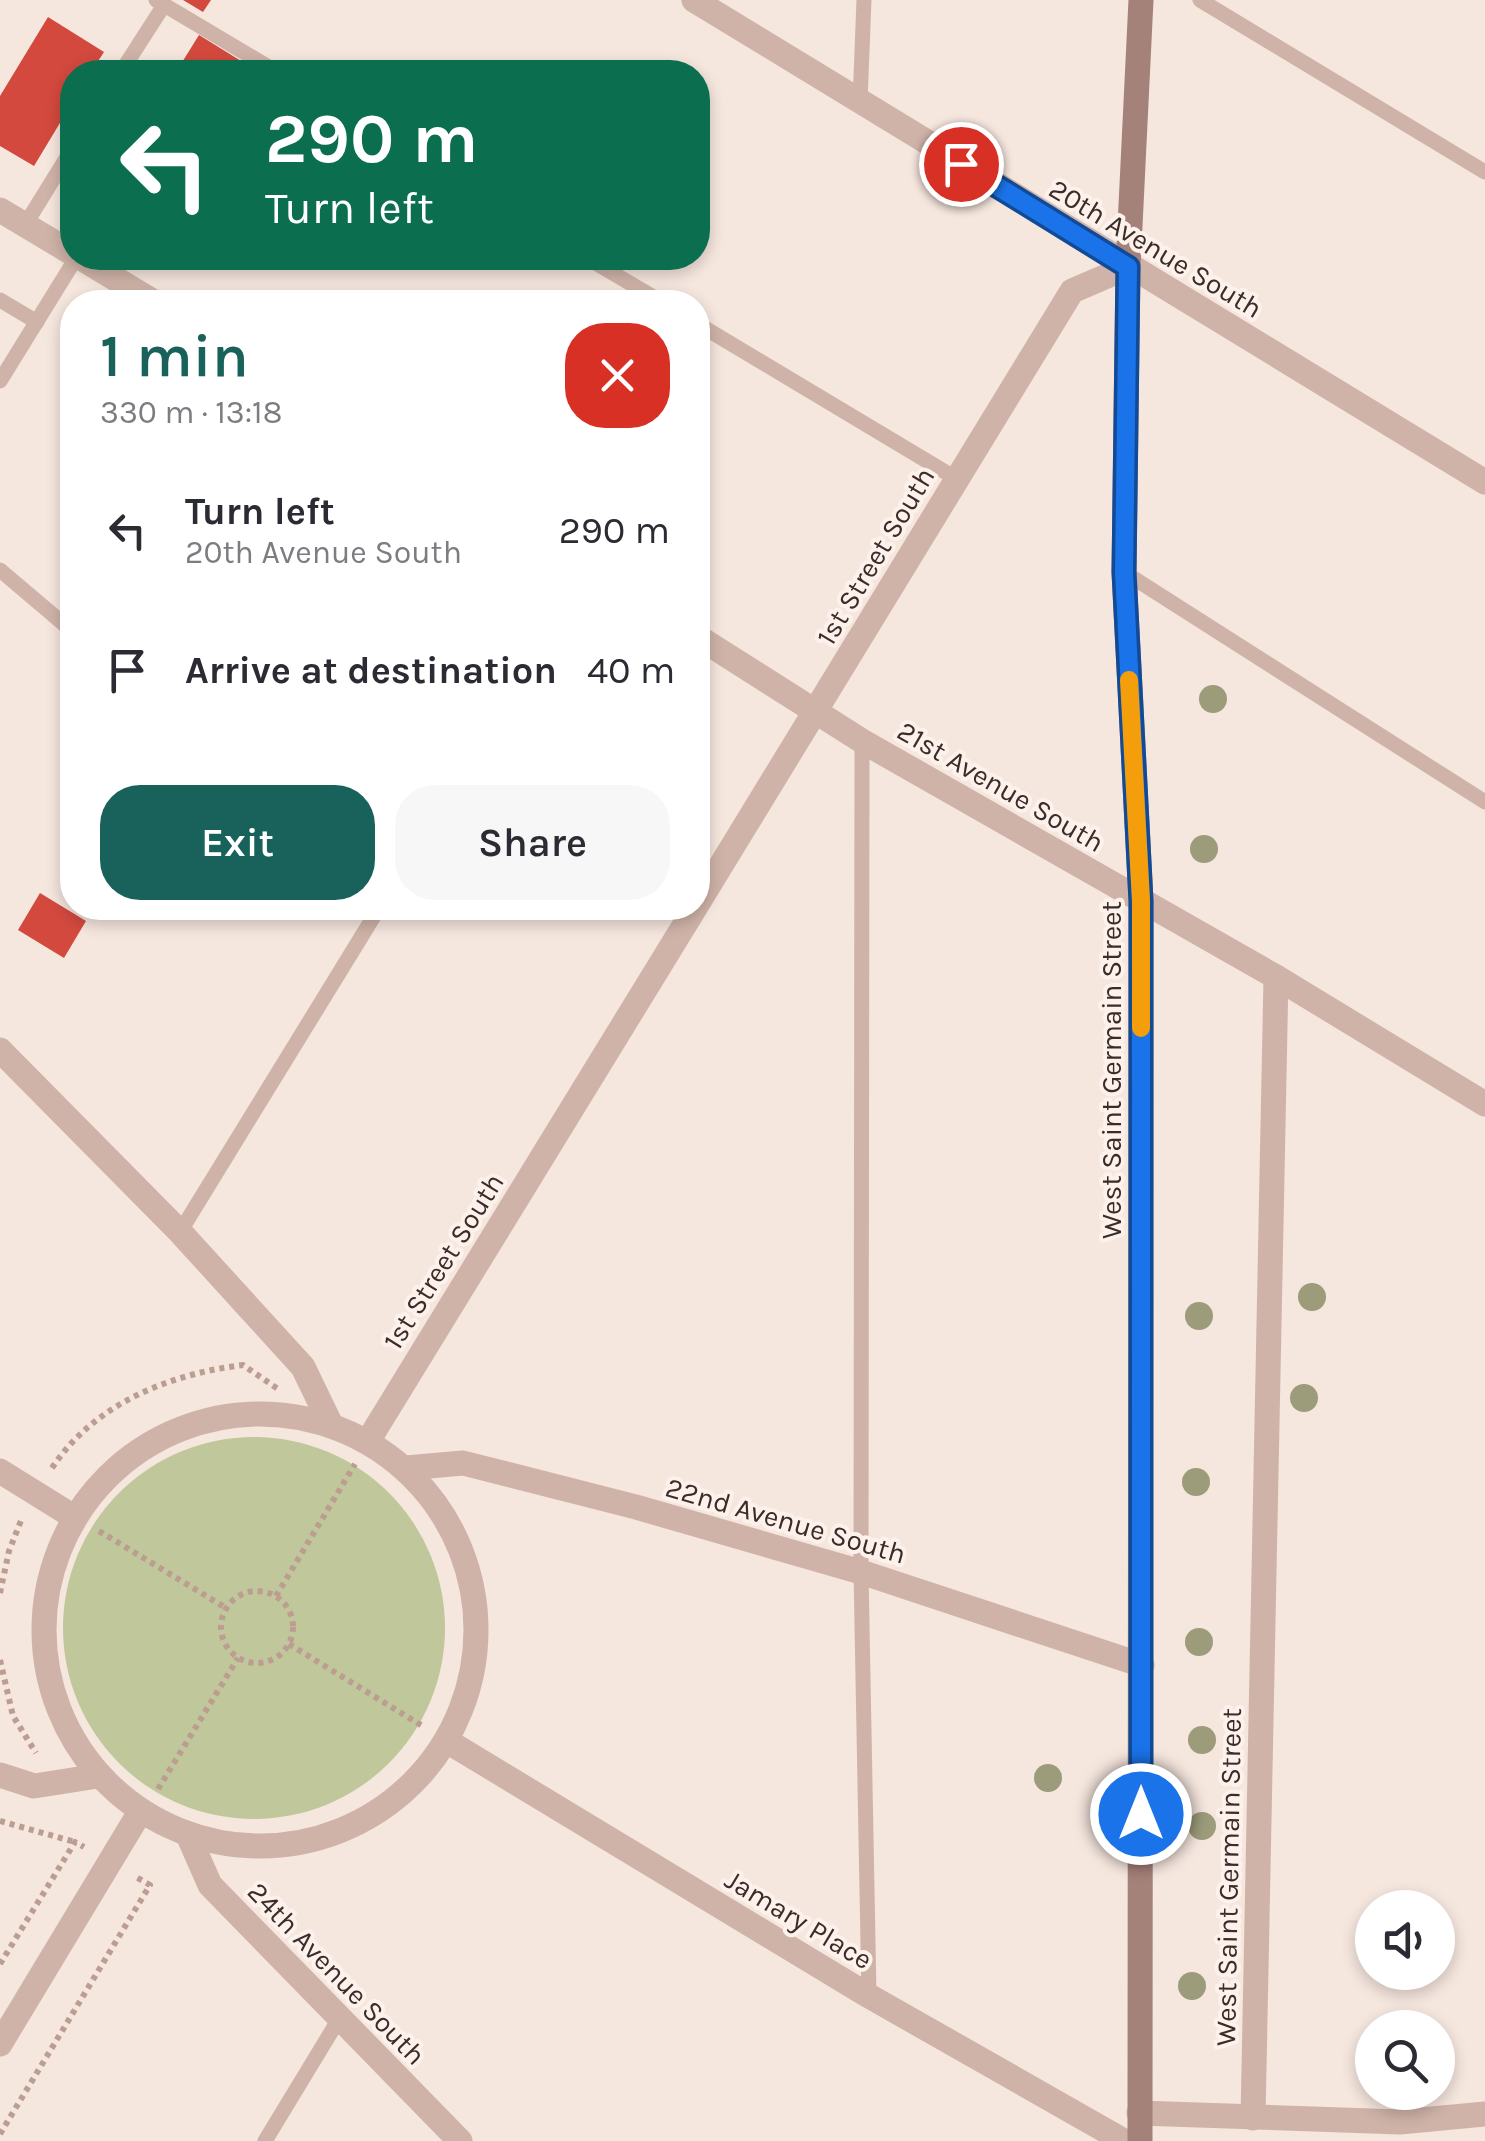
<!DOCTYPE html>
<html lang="en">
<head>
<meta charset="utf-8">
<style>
  body { margin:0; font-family:Karla,sans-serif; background:#f7f7f7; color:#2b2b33; height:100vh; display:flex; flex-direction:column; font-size:38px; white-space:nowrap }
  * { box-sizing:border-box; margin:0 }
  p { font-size:32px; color:#7c7c81 }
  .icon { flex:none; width:55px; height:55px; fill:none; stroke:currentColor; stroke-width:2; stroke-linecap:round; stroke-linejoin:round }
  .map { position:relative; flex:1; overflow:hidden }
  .details { position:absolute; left:60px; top:290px; width:650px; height:630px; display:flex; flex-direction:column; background:#fff; border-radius:40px; box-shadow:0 5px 15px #0003 }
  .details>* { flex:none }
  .top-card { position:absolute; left:60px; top:60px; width:650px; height:210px; border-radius:40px; box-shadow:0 5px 15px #0003; background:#0b6e4f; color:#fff; overflow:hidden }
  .controls { position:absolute; left:1355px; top:1890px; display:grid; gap:20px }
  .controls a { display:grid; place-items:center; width:100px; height:100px; border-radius:50%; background:#fff; box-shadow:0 5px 15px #0003; font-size:50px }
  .pin { position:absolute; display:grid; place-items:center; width:85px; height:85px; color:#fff; margin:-42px; border:5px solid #fff; border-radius:50%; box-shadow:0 2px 10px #0007 }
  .me { position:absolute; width:110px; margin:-55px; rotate:0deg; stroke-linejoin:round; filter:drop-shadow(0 0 8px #0008) }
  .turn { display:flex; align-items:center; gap:35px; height:210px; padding:0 40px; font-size:45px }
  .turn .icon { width:130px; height:130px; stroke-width:2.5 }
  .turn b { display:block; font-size:70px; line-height:85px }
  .round { display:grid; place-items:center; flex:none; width:105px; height:105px; border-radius:40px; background:#f7f7f7 }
  .head { display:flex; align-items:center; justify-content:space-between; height:170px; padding:0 40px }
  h1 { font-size:60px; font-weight:600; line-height:75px; color:#19625b }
  .action { display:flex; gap:20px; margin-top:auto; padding:20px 40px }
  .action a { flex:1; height:115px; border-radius:40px; background:#19625b; color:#fff; font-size:40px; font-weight:600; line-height:115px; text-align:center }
  .action a+a { background:#f7f7f7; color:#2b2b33 }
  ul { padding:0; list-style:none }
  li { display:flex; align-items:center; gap:30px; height:140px; padding:0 40px }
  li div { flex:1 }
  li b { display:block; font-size:38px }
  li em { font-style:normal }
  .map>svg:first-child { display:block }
  .green { fill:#bfc79b }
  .building { fill:#d3493e }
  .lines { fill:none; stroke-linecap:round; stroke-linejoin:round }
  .path { stroke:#bc9d92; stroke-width:6; stroke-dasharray:5 5; stroke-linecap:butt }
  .lane { stroke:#cfb3a8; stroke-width:15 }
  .street { stroke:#cfb3a8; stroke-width:25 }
  .secondary { stroke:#a48179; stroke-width:25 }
  .tree { fill:#9c9b7a }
  .route-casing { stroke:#114b97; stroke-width:25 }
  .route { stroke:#1a73e8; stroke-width:18 }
  .slow { stroke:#f59e0b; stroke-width:18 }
  .labels { text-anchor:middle; stroke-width:8; stroke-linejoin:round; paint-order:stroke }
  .street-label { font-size:28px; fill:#3b2b29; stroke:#fcf1eb }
</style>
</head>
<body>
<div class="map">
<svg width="1485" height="2141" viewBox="0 0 1485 2141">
  <rect width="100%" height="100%" fill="#f5e6de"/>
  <circle class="green" cx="254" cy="1628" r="191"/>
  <g class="building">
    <polygon points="183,0 211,0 203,12"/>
    <polygon points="48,17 104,52 91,72 72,72 72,103 34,166 0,146 0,96"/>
    <polygon points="199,35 259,72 176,72"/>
    <polygon points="40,893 86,921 64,958 18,930"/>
  </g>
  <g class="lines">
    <g class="path">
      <path d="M52,1468C94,1404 169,1374 243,1365L278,1389"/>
      <polyline points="99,1531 226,1608"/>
      <circle cx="257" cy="1627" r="36"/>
      <polyline points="0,1593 9,1551 22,1518"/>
      <polyline points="276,1596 355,1464"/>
      <polyline points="289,1644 424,1727"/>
      <polyline points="0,1660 13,1716 36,1753"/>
      <polyline points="158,1789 238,1658"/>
      <polyline points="0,1821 75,1842"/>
      <polyline points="0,1964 75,1842 84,1847"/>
      <polyline points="0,2134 150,1885 134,1876"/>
    </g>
    <g class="lane">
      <polyline points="156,0 277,72"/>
      <polyline points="1200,0 1485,172"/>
      <polyline points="121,72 164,5"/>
      <polyline points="860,102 864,0"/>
      <polyline points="25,225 72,149"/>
      <polyline points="587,258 662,302"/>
      <polyline points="0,300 37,322"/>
      <polyline points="698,324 957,479"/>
      <polyline points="0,381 76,258"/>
      <polyline points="0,570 72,631"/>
      <polyline points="1124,572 1485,802"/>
      <polyline points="862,741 861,1572 869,1996"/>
      <polyline points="180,1232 379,908"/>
      <polyline points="265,2141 339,2019"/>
    </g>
    <g class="street">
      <polyline points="694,0 1485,482"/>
      <polyline points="0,210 72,253"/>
      <polyline points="81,258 154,302"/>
      <polyline points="698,637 862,741 1276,977 1485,1104"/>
      <polyline points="698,903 1072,291 1128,267"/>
      <polyline points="0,1050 180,1232 303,1367 330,1423"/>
      <circle cx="260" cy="1630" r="216"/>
      <polyline points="368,1441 695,908"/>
      <polyline points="406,1468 463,1463 636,1507 861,1572 1142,1665"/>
      <polyline points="0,1471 74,1517"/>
      <polyline points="447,1741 869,1996 1124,2141"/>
      <polyline points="0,1775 34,1786 98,1776"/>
      <polyline points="188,1835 210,1885 460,2141"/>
      <polyline points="0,2044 140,1812"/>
      <polyline points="1139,2113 1400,2122 1485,2114"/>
      <polyline points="1253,2118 1276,977"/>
    </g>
    <polyline class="secondary" points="1140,2141 1141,901 1124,572 1128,267 1141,0"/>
  </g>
  <g class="tree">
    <circle cx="1213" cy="699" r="14"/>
    <circle cx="1204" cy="849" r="14"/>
    <circle cx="1312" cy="1297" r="14"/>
    <circle cx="1199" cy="1316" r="14"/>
    <circle cx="1304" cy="1398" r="14"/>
    <circle cx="1196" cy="1482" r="14"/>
    <circle cx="1199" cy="1642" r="14"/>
    <circle cx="1202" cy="1740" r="14"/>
    <circle cx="1048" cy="1778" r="14"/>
    <circle cx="1202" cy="1826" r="14"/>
    <circle cx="1192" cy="1986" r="14"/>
  </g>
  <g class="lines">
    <defs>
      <polyline id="route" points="961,164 1128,267 1124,572 1141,901 1141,1814"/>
    </defs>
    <use href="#route" class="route-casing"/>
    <use href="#route" class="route"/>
    <polyline class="slow" points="1129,680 1141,901 1141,1028"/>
  </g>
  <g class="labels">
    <g class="street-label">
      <text transform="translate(1156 248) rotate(31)" y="10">20th Avenue South</text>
      <text transform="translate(875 556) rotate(-59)" y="10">1st Street South</text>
      <text transform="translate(1001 786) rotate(30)" y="10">21st Avenue South</text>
      <text transform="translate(1111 1070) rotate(-90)" y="10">West Saint Germain Street</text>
      <text transform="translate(443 1261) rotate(-58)" y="10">1st Street South</text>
      <text transform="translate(786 1520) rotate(16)" y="10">22nd Avenue South</text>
      <text transform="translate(1228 1877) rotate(-89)" y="10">West Saint Germain Street</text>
      <text transform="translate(799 1919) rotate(31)" y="10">Jamary Place</text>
      <text transform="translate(337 1973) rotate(46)" y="10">24th Avenue South</text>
    </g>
  </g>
</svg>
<div class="controls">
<a><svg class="icon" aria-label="sound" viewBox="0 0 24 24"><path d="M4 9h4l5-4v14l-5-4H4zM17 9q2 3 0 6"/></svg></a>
<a><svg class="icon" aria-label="search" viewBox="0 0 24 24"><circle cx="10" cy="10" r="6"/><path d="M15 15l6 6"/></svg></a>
</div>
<div class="pin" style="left:961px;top:164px;background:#d93025"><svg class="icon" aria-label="arrive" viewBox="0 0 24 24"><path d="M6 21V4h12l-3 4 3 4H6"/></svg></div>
<svg class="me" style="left:1141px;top:1814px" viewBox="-20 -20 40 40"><circle r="17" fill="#1a73e8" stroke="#fff" stroke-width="3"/><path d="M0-11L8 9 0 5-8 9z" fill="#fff"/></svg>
<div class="top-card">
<div class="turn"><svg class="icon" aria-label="left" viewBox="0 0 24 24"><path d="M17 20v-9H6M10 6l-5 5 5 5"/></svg><div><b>290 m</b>Turn left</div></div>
</div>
<section class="details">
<div class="head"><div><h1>1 min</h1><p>330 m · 13:18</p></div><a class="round" style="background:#d93025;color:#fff"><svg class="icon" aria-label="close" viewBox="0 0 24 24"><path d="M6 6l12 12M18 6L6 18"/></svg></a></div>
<ul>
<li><svg class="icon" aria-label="left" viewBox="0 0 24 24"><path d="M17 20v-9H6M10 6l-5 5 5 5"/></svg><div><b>Turn left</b><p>20th Avenue South</p></div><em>290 m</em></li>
<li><svg class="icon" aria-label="arrive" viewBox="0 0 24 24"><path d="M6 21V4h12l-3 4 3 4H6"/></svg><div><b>Arrive at destination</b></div><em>40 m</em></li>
</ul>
<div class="action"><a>Exit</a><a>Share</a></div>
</section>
</div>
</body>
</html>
